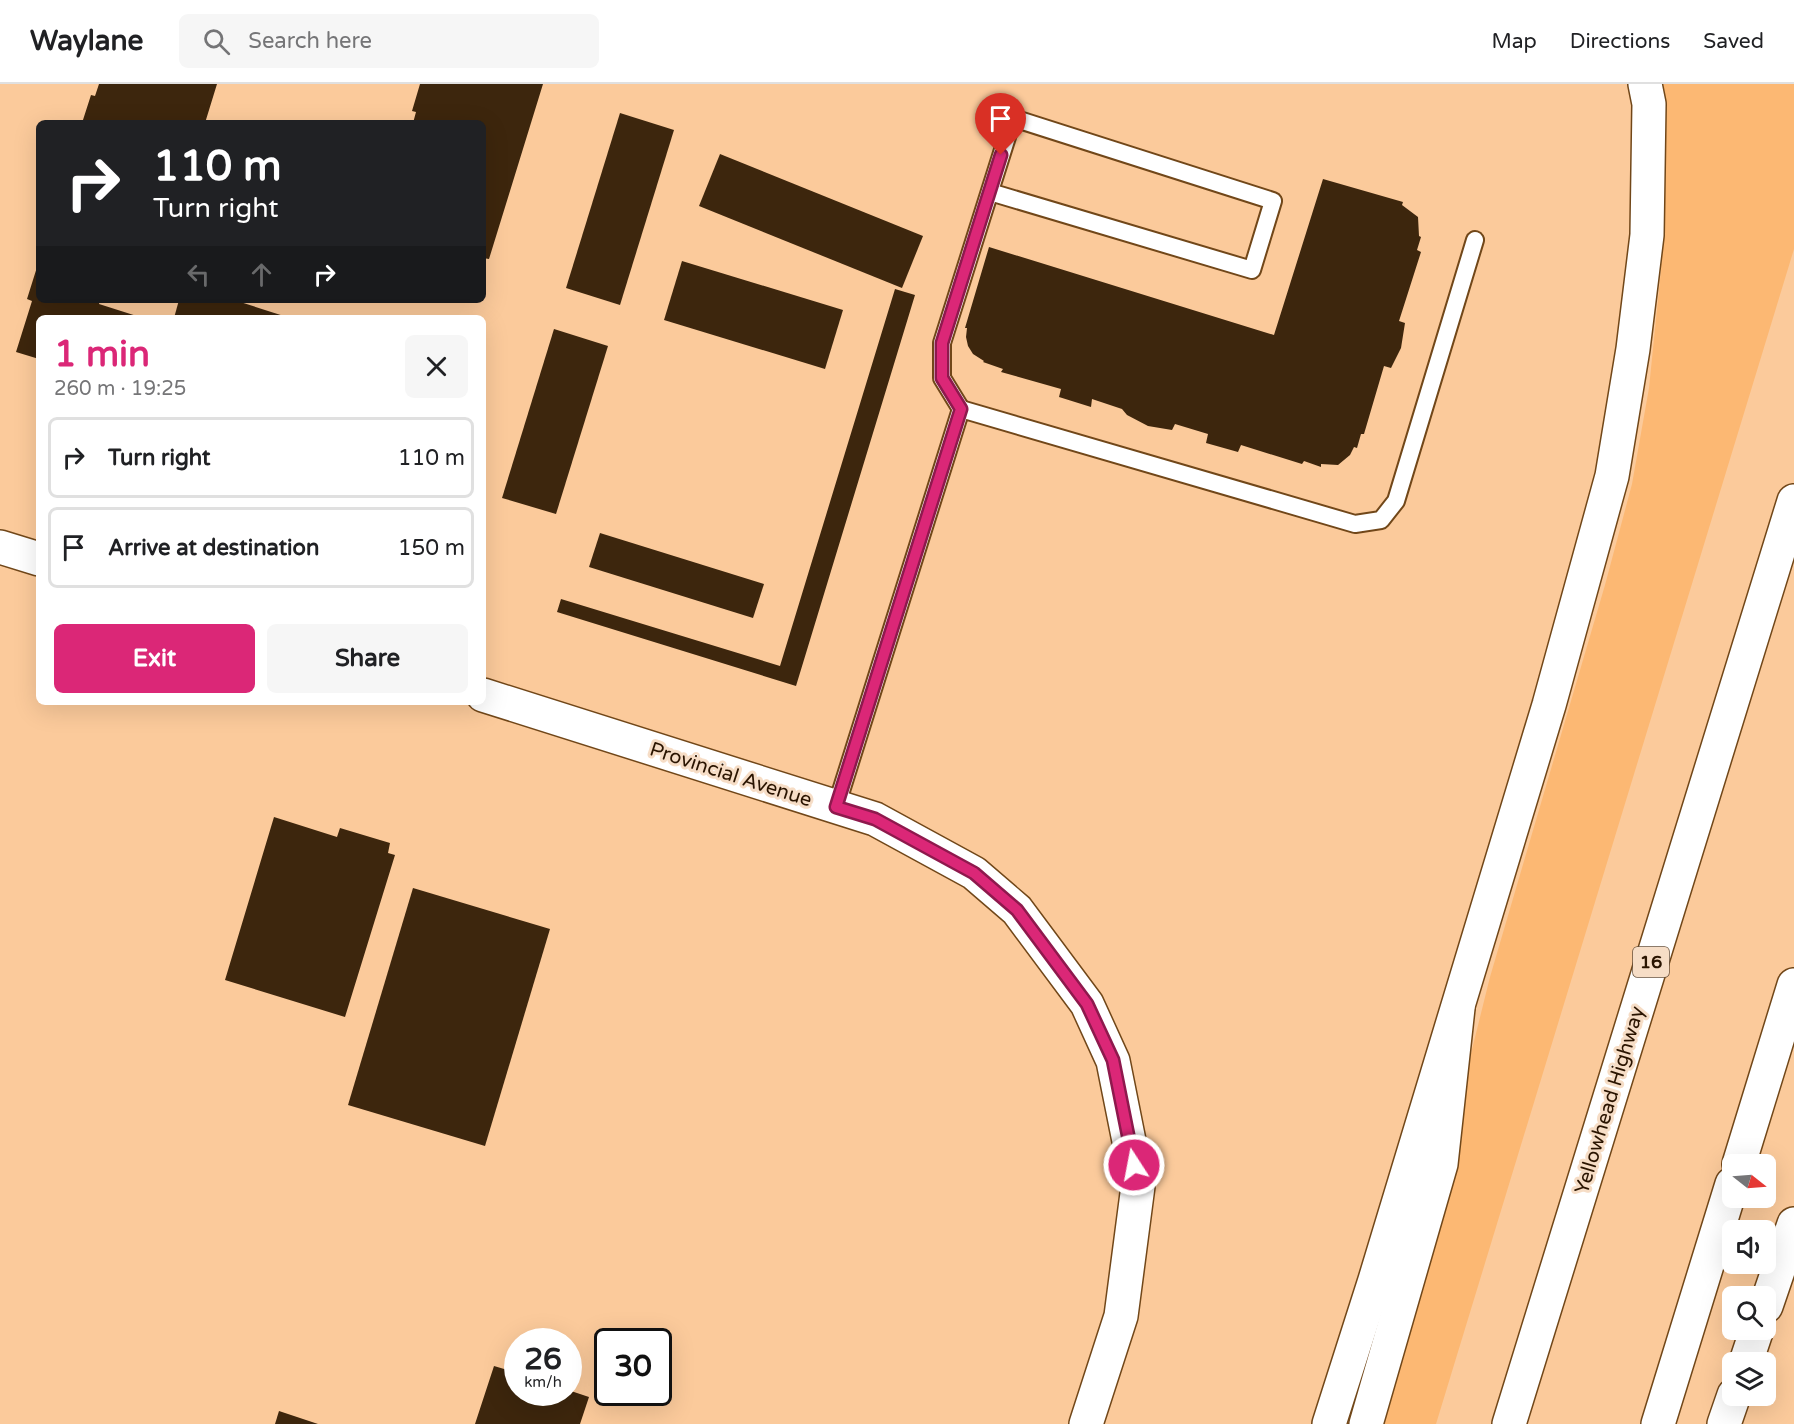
<!DOCTYPE html>
<html lang="en">
<head>
<meta charset="utf-8">
<style>
  body { margin:0; font-family:"Varela Round",sans-serif; background:#f6f6f6; color:#202124; height:100vh; display:flex; flex-direction:column; font-size:22px; white-space:nowrap }
  * { box-sizing:border-box; margin:0 }
  p { font-size:20px; color:#757577 }
  .icon { flex:none; width:33px; height:33px; fill:none; stroke:currentColor; stroke-width:2; stroke-linecap:round; stroke-linejoin:round }
  .map { position:relative; flex:1; overflow:hidden }
  .panel { position:absolute; left:36px; top:231px; width:450px; height:390px; display:flex; flex-direction:column; background:#fff; border-radius:9px; box-shadow:0 6px 24px #0002 }
  .panel>* { flex:none }
  .guide { position:absolute; left:36px; top:36px; width:450px; height:183px; border-radius:9px; box-shadow:0 6px 24px #0002; background:#202124; color:#fff; overflow:hidden }
  .needle { width:39px; rotate:107deg }
  .controls { position:absolute; left:1722px; top:1070px; display:grid; gap:12px }
  .controls a { display:grid; place-items:center; width:54px; height:54px; border-radius:9px; background:#fff; box-shadow:0 6px 24px #0002; font-size:30px }
  .speed { position:absolute; left:504px; top:1244px; display:flex; gap:12px; font-size:30px; font-weight:700; text-align:center }
  .speed>* { display:grid; place-content:center; width:78px; height:78px; border-radius:50%; background:#fff; box-shadow:0 6px 24px #0002; line-height:1 }
  .speed small { font-size:15px; font-weight:400 }
  .speed .limit { border:3px solid #111; border-radius:9px; background:#fff; color:#111 }
  .pin { position:absolute; display:grid; place-items:center; width:51px; height:51px; color:#fff; margin:-62px -26px; border-radius:50% 50% 50% 0; rotate:-45deg; box-shadow:0 0 6px #0007 }
  .pin .icon { rotate:45deg }
  .me { position:absolute; width:66px; margin:-33px; rotate:349deg; stroke-linejoin:round; filter:drop-shadow(0 0 4px #0008) }
  .turn { display:flex; align-items:center; gap:21px; height:126px; padding:0 18px; font-size:27px }
  .turn .icon { width:78px; height:78px; stroke-width:2.5 }
  .turn b { display:block; font-size:42px; line-height:51px }
  .lanes { display:flex; align-items:center; height:57px; padding:0 18px; background:#0003; justify-content:center; gap:30px; direction:ltr }
  .lanes .off { opacity:.35 }
  .round { display:grid; place-items:center; flex:none; width:63px; height:63px; border-radius:9px; background:#f6f6f6 }
  .summary { display:flex; align-items:center; justify-content:space-between; height:102px; padding:0 18px }
  h1 { font-size:36px; font-weight:700; line-height:45px; color:#db2777 }
  .button { display:flex; gap:12px; margin-top:auto; padding:12px 18px }
  .button a { flex:1; height:69px; border-radius:9px; background:#db2777; color:#fff; font-size:24px; font-weight:700; line-height:69px; text-align:center }
  .button a+a { background:#f6f6f6; color:#202124 }
  ul { padding:0; list-style:none }
  li { display:flex; align-items:center; gap:18px; height:81px; margin:0 12px 9px; padding:0 6px; border:3px solid #e0e0e0; border-radius:9px }
  li div { flex:1 }
  li b { display:block; font-size:22px }
  li em { font-style:normal }
  header { display:flex; align-items:center; gap:36px; box-sizing:border-box; height:84px; padding:0 30px; background:#fff; border-bottom:2px solid #e0e0e0 }
  header strong { font-size:28px }
  nav { display:flex; gap:33px; margin-inline-start:auto; font-size:21px }
  .search { width:420px; height:54px; background:#f6f6f6; display:flex; align-items:center; gap:15px; box-sizing:border-box; padding:0 21px; border-radius:9px; color:#757577; font-size:22px }
  .map>svg:first-child { display:block }
  .green { fill:#fcb873 }
  .building { fill:#3d260d }
  .lines { fill:none; stroke-linecap:round; stroke-linejoin:round }
  .service-casing { stroke:#714719; stroke-width:20 }
  .minor-casing { stroke:#714719; stroke-width:36 }
  .secondary-casing { stroke:#714719; stroke-width:36 }
  .motorway-casing { stroke:#714719; stroke-width:36 }
  .service { stroke:#fff; stroke-width:16 }
  .minor { stroke:#fff; stroke-width:33 }
  .secondary { stroke:#fff; stroke-width:33 }
  .motorway { stroke:#fff; stroke-width:33 }
  .route-casing { stroke:#8e194d; stroke-width:15 }
  .route { stroke:#db2777; stroke-width:10 }
  .labels { text-anchor:middle; stroke-width:6; stroke-linejoin:round; paint-order:stroke }
  .shield { fill:#f6ddc6; stroke:#67503b; stroke-width:1.5 }
  .shield-label { font-size:18px; font-weight:bold; fill:#2a1400 }
  .street-label { font-size:20px; fill:#2a1400; stroke:#f6ddc6 }
</style>
</head>
<body>
<header>
<strong>Waylane</strong>
<div class="search"><svg class="icon" aria-label="search" viewBox="0 0 24 24"><circle cx="10" cy="10" r="6"/><path d="M15 15l6 6"/></svg>Search here</div>
<nav><a>Map</a><a>Directions</a><a>Saved</a></nav>
</header>
<div class="map">
<svg width="1794" height="1340" viewBox="0 0 1794 1340">
  <rect width="100%" height="100%" fill="#fbca9b"/>
  <polygon class="green" points="1663,0 1794,0 1794,165 1436,1340 1379,1340 1490,893 1605,501 1632,400 1649,304 1661,186 1665,9"/>
  <g class="building">
    <polygon points="99,0 217,0 205,39 82,39 91,11 95,12"/>
    <polygon points="420,0 543,0 489,175 483,174 483,39 413,39 416,28 412,27"/>
    <polygon points="620,29 674,46 620,221 566,204"/>
    <polygon points="720,70 923,152 902,204 699,122"/>
    <polygon points="1323,95 1403,118 1402,121 1418,133 1419,152 1421,153 1417,166 1421,168 1399,237 1405,239 1401,264 1391,284 1384,282 1364,350 1361,350 1357,364 1354,363 1350,371 1338,381 1321,380 1321,383 1304,377 1302,380 1241,361 1238,368 1206,359 1208,350 1175,340 1172,346 1148,342 1127,331 1122,325 1092,315 1091,323 1059,313 1061,305 1001,288 1003,285 983,278 984,277 973,270 968,262 966,253 967,244 965,244 989,163 1274,251"/>
    <polygon points="682,177 843,226 825,285 664,236"/>
    <polygon points="38,180 39,216 100,216 99,220 143,234 39,234 39,275 16,268 32,217 27,215"/>
    <polygon points="895,205 915,211 796,602 557,528 561,515 780,582"/>
    <polygon points="179,216 234,216 290,234 174,234"/>
    <polygon points="554,245 608,262 556,430 502,414"/>
    <polygon points="600,449 764,500 753,534 589,483"/>
    <polygon points="274,733 337,753 340,744 390,759 388,769 395,771 345,933 225,896"/>
    <polygon points="413,804 550,845 485,1062 348,1021"/>
    <polygon points="494,1282 518,1289 518,1308 568,1308 568,1306 589,1313 580,1340 475,1340"/>
    <polygon points="279,1327 318,1340 275,1340"/>
  </g>
  <g class="lines">
    <defs>
      <g id="service">
        <polyline points="961,325 942,294 942,259 1013,34 1273,117 1252,186 990,108"/>
        <polyline points="836,723 961,325 1355,440 1381,436 1396,417 1475,156"/>
      </g>
      <g id="minor">
        <polyline points="0,463 39,475"/>
        <polyline points="483,611 875,735 974,789 1017,826 1087,920 1113,977 1138,1102 1121,1232 1086,1340"/>
      </g>
      <polyline id="secondary" points="1329,1340 1375,1196 1549,621 1612,392 1633,265 1647,151 1649,20 1645,0"/>
      <g id="motorway">
        <polyline points="1739,1080 1794,901"/>
        <polyline points="1766,1222 1794,1140"/>
        <polyline points="1746,1278 1757,1245"/>
        <polyline points="1366,1340 1441,1080 1458,924"/>
        <polyline points="1509,1340 1794,417"/>
        <polyline points="1658,1340 1732,1100"/>
        <polyline points="1724,1340 1734,1311"/>
      </g>
    </defs>
    <use href="#service" class="service-casing"/>
    <use href="#minor" class="minor-casing"/>
    <use href="#secondary" class="secondary-casing"/>
    <use href="#motorway" class="motorway-casing"/>
    <use href="#service" class="service"/>
    <use href="#minor" class="minor"/>
    <use href="#secondary" class="secondary"/>
    <use href="#motorway" class="motorway"/>
  </g>
  <g class="lines">
    <defs>
      <polyline id="route" points="1001,71 942,259 942,294 961,325 836,723 875,735 974,789 1017,826 1087,920 1113,976 1134,1081"/>
    </defs>
    <use href="#route" class="route-casing"/>
    <use href="#route" class="route"/>
  </g>
  <g class="labels">
    <rect class="shield" x="1633" y="863" width="36" height="30" rx="4.5"/>
    <g class="shield-label">
      <text x="1651" y="884">16</text>
    </g>
    <g class="street-label">
      <text transform="translate(731 690) rotate(18)" y="7">Provincial Avenue</text>
      <text transform="translate(1609 1016) rotate(-73)" y="7">Yellowhead Highway</text>
    </g>
  </g>
</svg>
<div class="controls">
<a><svg class="needle" viewBox="-14 -14 28 28"><path d="M0-13l5 13h-10z" fill="#e53935"/><path d="M0 13l5-13h-10z" fill="#757577"/></svg></a>
<a><svg class="icon" aria-label="sound" viewBox="0 0 24 24"><path d="M4 9h4l5-4v14l-5-4H4zM17 9q2 3 0 6"/></svg></a>
<a><svg class="icon" aria-label="search" viewBox="0 0 24 24"><circle cx="10" cy="10" r="6"/><path d="M15 15l6 6"/></svg></a>
<a><svg class="icon" aria-label="layers" viewBox="0 0 24 24"><path d="M12 4l9 5-9 5-9-5zM3 14l9 5 9-5"/></svg></a>
</div>
<div class="speed"><div>26<small>km/h</small></div><div class="limit">30</div></div>
<div class="pin" style="left:1001px;top:71px;background:#d93025"><svg class="icon" aria-label="arrive" viewBox="0 0 24 24"><path d="M6 21V4h12l-3 4 3 4H6"/></svg></div>
<svg class="me" style="left:1134px;top:1081px" viewBox="-20 -20 40 40"><circle r="17" fill="#db2777" stroke="#fff" stroke-width="3"/><path d="M0-11L8 9 0 5-8 9z" fill="#fff"/></svg>
<div class="guide">
<div class="turn"><svg class="icon" aria-label="right" viewBox="0 0 24 24"><path d="M7 20v-9h11M14 6l5 5-5 5"/></svg><div><b>110 m</b>Turn right</div></div>
<div class="lanes"><svg class="icon off" aria-label="left" viewBox="0 0 24 24"><path d="M17 20v-9H6M10 6l-5 5 5 5"/></svg><svg class="icon off" aria-label="ahead" viewBox="0 0 24 24"><path d="M12 20V5M6 11l6-6 6 6"/></svg><svg class="icon" aria-label="right" viewBox="0 0 24 24"><path d="M7 20v-9h11M14 6l5 5-5 5"/></svg></div>
</div>
<section class="panel">
<div class="summary"><div><h1>1 min</h1><p>260 m · 19:25</p></div><a class="round"><svg class="icon" aria-label="close" viewBox="0 0 24 24"><path d="M6 6l12 12M18 6L6 18"/></svg></a></div>
<ul>
<li><svg class="icon" aria-label="right" viewBox="0 0 24 24"><path d="M7 20v-9h11M14 6l5 5-5 5"/></svg><div><b>Turn right</b></div><em>110 m</em></li>
<li><svg class="icon" aria-label="arrive" viewBox="0 0 24 24"><path d="M6 21V4h12l-3 4 3 4H6"/></svg><div><b>Arrive at destination</b></div><em>150 m</em></li>
</ul>
<div class="button"><a>Exit</a><a>Share</a></div>
</section>
</div>
</body>
</html>
